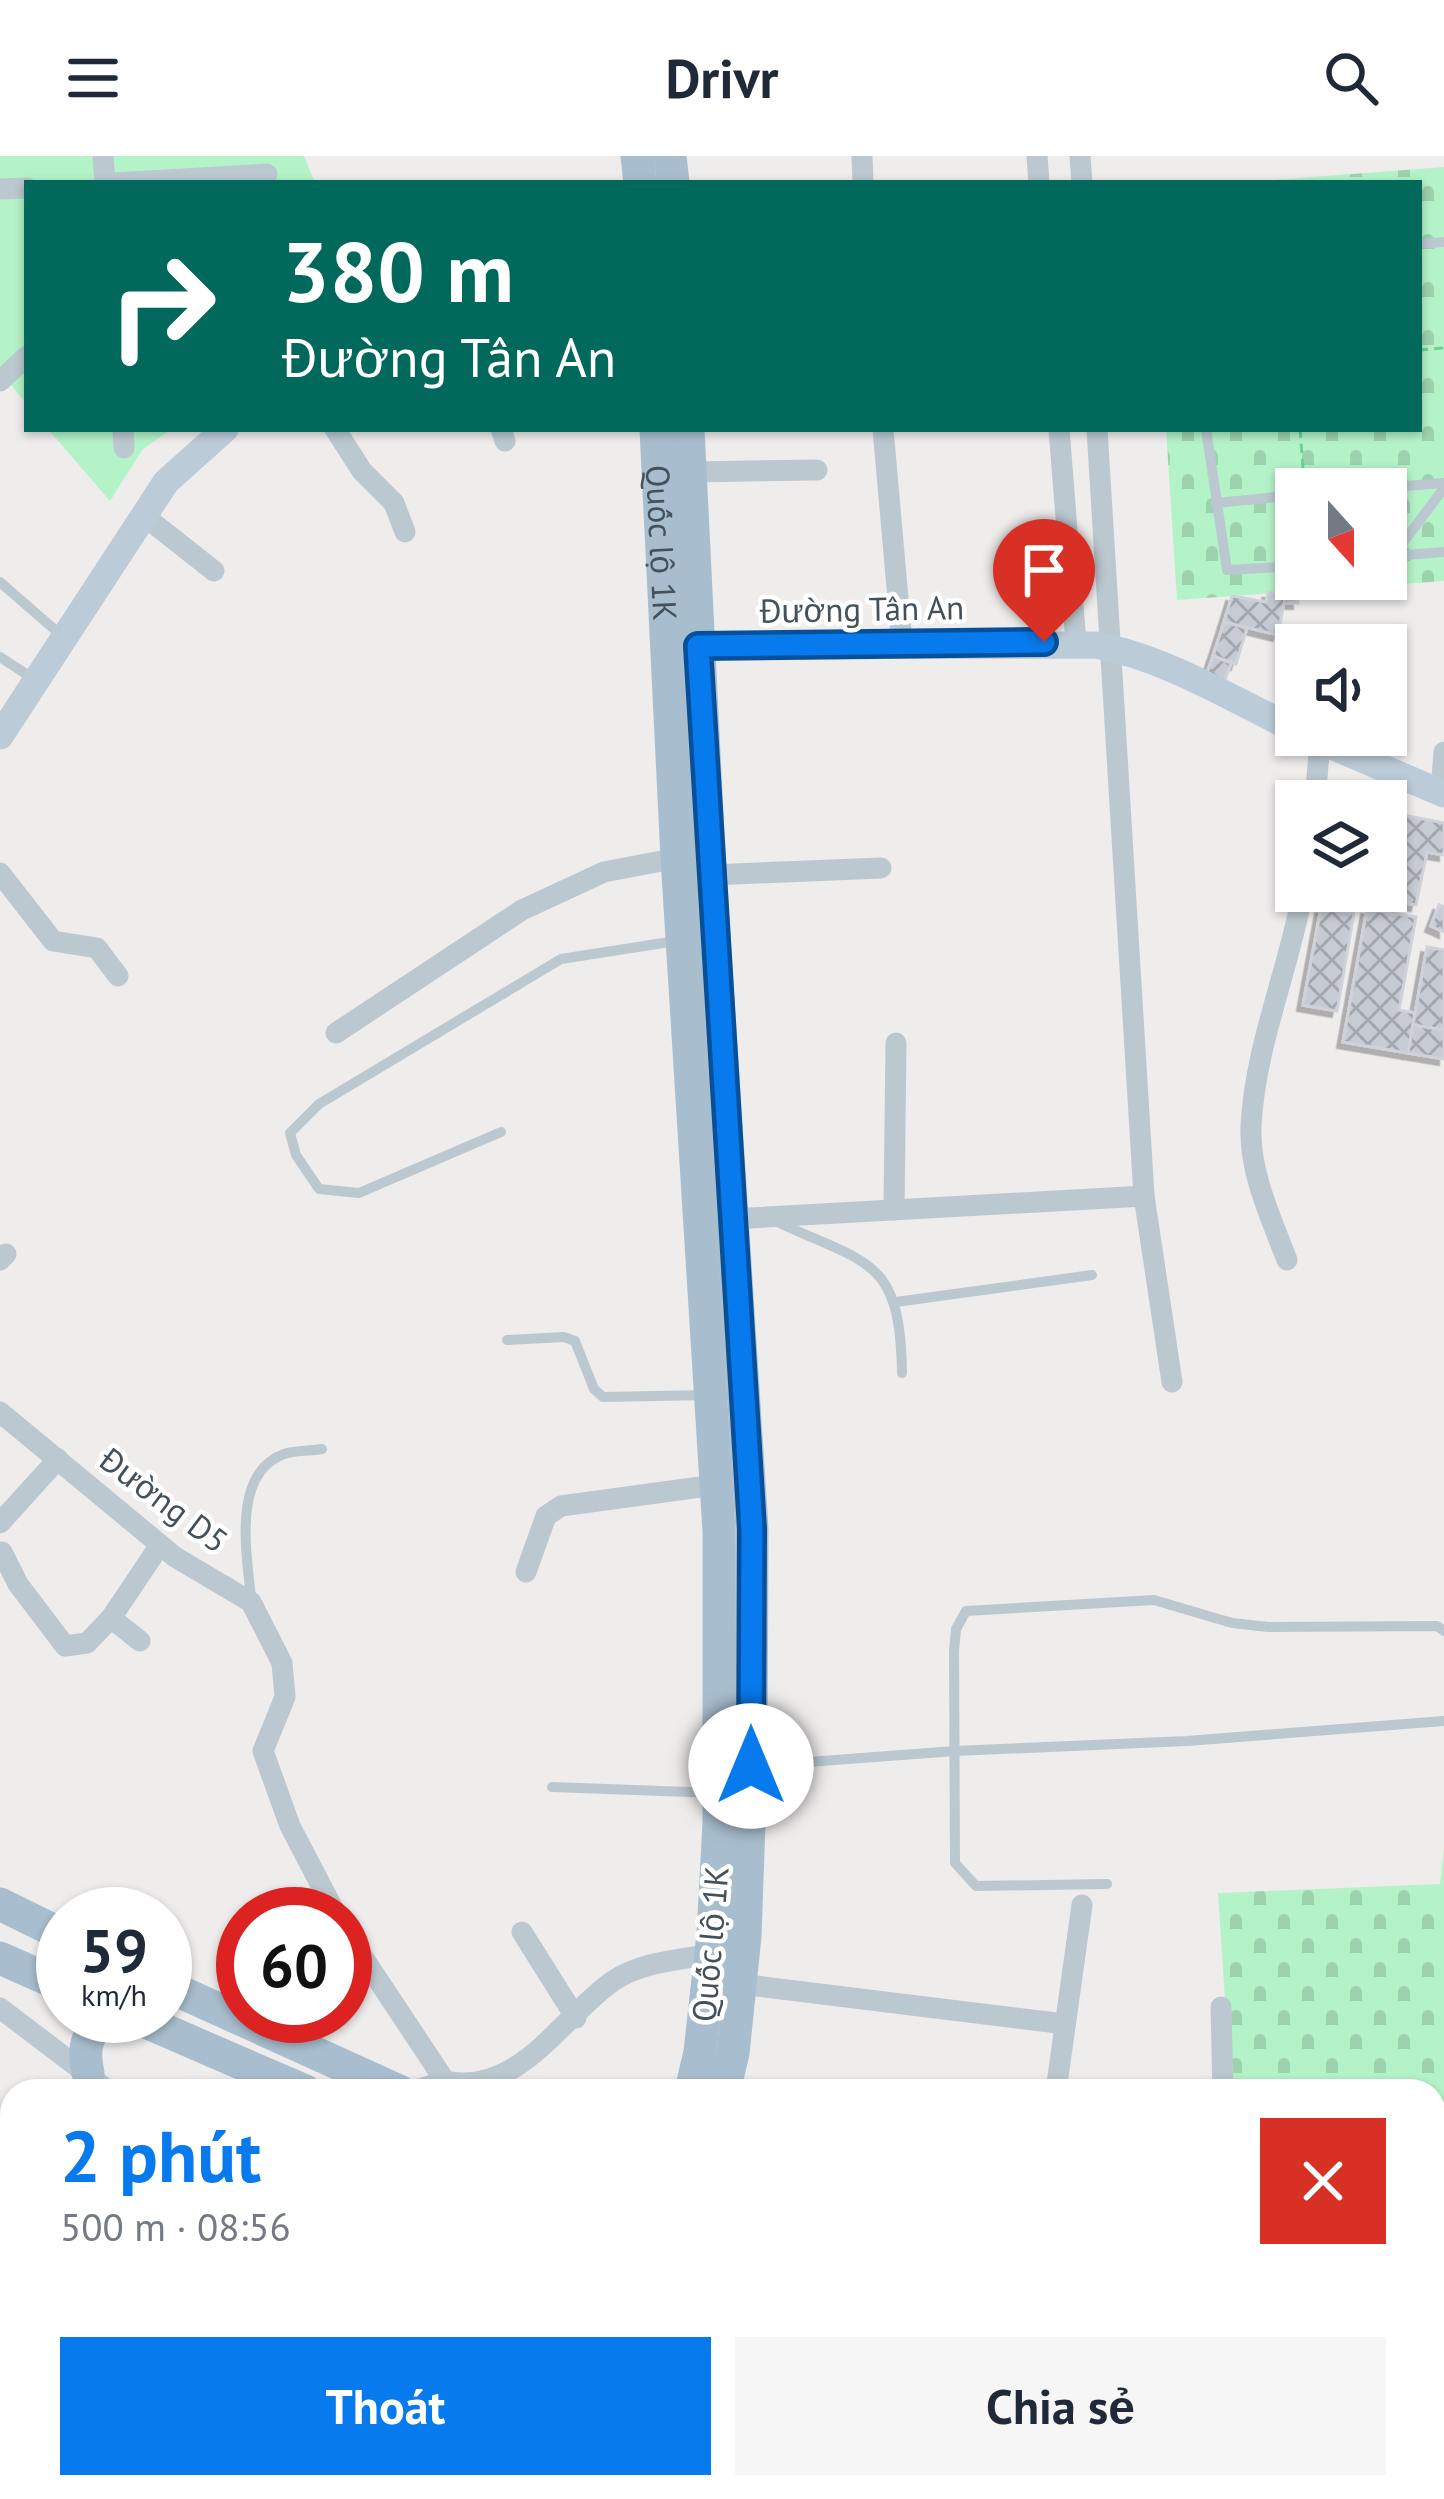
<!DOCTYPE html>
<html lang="vi">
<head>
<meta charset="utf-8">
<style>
  body { margin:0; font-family:"PT Sans",sans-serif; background:#f6f6f7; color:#1f2937; height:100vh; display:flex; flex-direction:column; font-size:45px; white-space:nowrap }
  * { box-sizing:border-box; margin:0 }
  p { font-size:39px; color:#747a83 }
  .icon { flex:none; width:66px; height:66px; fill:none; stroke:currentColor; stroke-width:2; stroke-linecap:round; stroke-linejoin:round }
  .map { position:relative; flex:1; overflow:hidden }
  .side { position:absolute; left:0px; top:1923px; width:1446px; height:420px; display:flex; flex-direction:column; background:#fff; border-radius:36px 36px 0 0; box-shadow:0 3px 9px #0004 }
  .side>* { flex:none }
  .banner { position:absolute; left:24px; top:24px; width:1398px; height:252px; border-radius:0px; box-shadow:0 3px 9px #0004; background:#00695c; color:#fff; overflow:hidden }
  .needle { width:78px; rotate:159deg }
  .buttons { position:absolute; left:1275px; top:312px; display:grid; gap:24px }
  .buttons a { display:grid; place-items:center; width:132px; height:132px; border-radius:0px; background:#fff; box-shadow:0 3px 9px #0004; font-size:60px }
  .speed { position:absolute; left:36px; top:1731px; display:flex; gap:24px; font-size:60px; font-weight:700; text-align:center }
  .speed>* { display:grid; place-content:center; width:156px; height:156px; border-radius:50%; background:#fff; box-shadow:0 3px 9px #0004; line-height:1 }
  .speed small { font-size:30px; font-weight:400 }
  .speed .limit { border:18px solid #d22; background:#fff; color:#111 }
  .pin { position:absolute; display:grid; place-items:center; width:102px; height:102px; color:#fff; margin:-123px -51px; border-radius:50% 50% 50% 0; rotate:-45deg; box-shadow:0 0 12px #0007 }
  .pin .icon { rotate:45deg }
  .me { position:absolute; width:132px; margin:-66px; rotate:0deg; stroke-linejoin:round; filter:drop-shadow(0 0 9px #0008) }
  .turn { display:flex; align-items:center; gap:42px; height:252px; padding:0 60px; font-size:54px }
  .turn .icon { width:156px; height:156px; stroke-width:2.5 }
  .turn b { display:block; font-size:84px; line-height:102px }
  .round { display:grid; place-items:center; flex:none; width:126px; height:126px; border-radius:0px; background:#f6f6f7 }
  .headline { display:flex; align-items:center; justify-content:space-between; height:204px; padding:0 60px }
  h1 { font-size:72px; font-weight:600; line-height:90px; color:#077bed }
  .action { display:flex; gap:24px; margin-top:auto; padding:24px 60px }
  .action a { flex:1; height:138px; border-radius:0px; background:#077bed; color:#fff; font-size:48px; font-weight:600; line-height:138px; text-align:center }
  .action a+a { background:#f6f6f7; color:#1f2937 }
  header { display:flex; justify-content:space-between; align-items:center; height:156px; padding:0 60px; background:#fff; font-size:54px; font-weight:600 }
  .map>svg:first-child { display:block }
  .green { fill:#b4f3c8 }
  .cemetery { fill:url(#cemetery-stones); fill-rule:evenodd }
  .building { fill:url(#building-cross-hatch); stroke:#cfd2d9; stroke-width:3; filter:url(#shadow) }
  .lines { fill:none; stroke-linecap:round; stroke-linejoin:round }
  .path { stroke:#69d398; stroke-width:3; stroke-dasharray:9 6; stroke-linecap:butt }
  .lane { stroke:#bbc8d0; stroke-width:10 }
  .street { stroke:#bbc8d0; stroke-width:21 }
  .secondary { stroke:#bccbd8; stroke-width:27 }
  .primary { stroke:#a8bece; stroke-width:33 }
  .route-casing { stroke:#05509a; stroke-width:30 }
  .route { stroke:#077bed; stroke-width:21 }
  .labels { text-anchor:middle; stroke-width:9; stroke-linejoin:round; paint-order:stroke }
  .street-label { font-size:33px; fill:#43515b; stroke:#fff }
</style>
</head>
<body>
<header><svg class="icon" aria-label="menu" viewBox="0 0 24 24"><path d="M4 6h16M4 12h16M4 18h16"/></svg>Drivr<svg class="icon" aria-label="search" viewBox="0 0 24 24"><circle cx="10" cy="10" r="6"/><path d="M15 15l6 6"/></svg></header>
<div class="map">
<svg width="1444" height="2343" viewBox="0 0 1444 2343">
  <defs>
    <pattern id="cemetery-stones" width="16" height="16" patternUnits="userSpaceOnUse" patternTransform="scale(3)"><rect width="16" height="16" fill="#b4f3c8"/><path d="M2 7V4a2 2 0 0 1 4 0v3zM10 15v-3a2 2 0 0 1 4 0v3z" fill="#9cd2ae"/></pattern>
    <pattern id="building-cross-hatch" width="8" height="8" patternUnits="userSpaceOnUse" patternTransform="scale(3)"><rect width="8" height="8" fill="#c7cbd3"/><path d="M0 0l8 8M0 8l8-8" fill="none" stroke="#a3a7ae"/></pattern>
    <filter id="shadow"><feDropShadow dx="-5.5" dy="5.5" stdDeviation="0" flood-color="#0004"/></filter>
  </defs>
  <rect width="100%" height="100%" fill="#efecec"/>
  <g class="green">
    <polygon points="0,0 304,0 315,27 27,27 27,248 0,216"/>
    <polygon points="48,273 171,273 142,294 110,345"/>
  </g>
  <g class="cemetery">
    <path d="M1444,11V425L1177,444L1166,273H1419V27H1232ZM1296,333H1386V423H1296Z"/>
    <polygon points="1444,1691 1444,2077 1434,2079 1434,1935 1231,1935 1218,1737 1440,1728"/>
  </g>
  <g class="building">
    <polygon points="1297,435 1298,447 1283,447 1286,436"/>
    <polygon points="1286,436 1278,479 1224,466 1232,440 1266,446 1268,437"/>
    <polygon points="1224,466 1247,472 1236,508 1213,500"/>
    <polygon points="1308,472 1309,489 1296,489 1296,551 1289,551 1283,474"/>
    <polygon points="1213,500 1231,507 1223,529 1206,520"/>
    <polygon points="1403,659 1444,667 1444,699 1427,696 1416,749 1387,744"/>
    <polygon points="1324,735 1362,735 1360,746 1323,740"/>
    <polygon points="1439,749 1444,751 1444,776 1431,770"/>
    <polygon points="1321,752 1354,757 1337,855 1303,849"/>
    <polygon points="1367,753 1416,761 1399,854 1415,857 1408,897 1343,886"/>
    <polygon points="1427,791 1444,794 1444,874 1413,869"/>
    <polygon points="1413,869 1444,874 1444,903 1408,897"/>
  </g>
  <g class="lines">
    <g class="path">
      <polyline points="1419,194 1444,192"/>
      <polyline points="1300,273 1304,325"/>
    </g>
    <g class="lane">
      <polyline points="1419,88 1444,86"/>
      <polyline points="1206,273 1227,414 1296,410"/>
      <polyline points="1367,333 1444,327"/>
      <polyline points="1216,347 1296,339"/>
      <polyline points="1393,400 1444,332"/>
      <polyline points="1393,400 1444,396"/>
      <polyline points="0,426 62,480"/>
      <polyline points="1313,486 1313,489"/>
      <polyline points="0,501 34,523"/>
      <polyline points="501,976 359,1037 319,1033 296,999 290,977 319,948 561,803 676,785"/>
      <path d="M775,1065C869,1109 900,1101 902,1217"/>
      <polyline points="896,1146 1092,1119"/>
      <polyline points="507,1184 564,1181 575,1185 594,1233 603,1241 707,1239"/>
      <path d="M251,1442C247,1399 231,1317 284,1298C295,1294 310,1295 322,1293"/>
      <polyline points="754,1610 955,1595 1187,1585 1444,1565"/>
      <polyline points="552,1631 716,1637"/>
      <polyline points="1107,1728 976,1730 955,1707 954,1495 956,1473 966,1455 1154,1444 1232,1467 1268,1471 1437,1470 1444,1475"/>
    </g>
    <g class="street">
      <polyline points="103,0 105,27"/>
      <polyline points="862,0 863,27"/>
      <polyline points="1037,0 1039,27"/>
      <polyline points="1080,0 1082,27"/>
      <polyline points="114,27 267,18"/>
      <polyline points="0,33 27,32"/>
      <polyline points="0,225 27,200"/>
      <polyline points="123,273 124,292"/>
      <polyline points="335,273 362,315 394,347 405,376"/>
      <polyline points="501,273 505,285"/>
      <polyline points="883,273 902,488"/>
      <polyline points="1059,273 1076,487"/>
      <polyline points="1097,273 1144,1040 1172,1226"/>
      <polyline points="690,316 817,314"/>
      <polyline points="143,359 214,415"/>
      <polyline points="1441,636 1444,596"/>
      <polyline points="1315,645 1320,586"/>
      <polyline points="0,717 53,785 97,792 118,820"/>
      <polyline points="710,719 881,712"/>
      <polyline points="336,877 522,754 604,716 677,702"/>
      <polyline points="894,1054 896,887"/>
      <polyline points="732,1063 1144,1040"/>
      <polyline points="0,1104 6,1098"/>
      <path d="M1287,1104C1271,1062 1249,1016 1251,970C1255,890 1289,813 1303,735"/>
      <polyline points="0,1256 175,1401 251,1446 282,1507 285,1541 263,1595 290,1670 336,1758"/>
      <polyline points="0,1367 58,1303"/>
      <polyline points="2,1396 18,1428 65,1490 87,1487 111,1462"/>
      <polyline points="526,1416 546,1360 561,1350 715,1329"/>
      <polyline points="140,1485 111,1462 160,1389"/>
      <path d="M345,1774L445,1925C519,1941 561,1861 613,1825C641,1806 678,1804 711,1798"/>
      <polyline points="522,1776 576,1862"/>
      <polyline points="740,1828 1065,1868"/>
      <polyline points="1221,1851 1223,1935"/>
      <polyline points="0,1852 109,1935"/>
      <polyline points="413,1935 445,1925"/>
      <polyline points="1056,1935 1082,1749"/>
      <polyline points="0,2080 12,2091"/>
      <polyline points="1434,2096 1444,2095"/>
      <polyline points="0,2320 23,2343"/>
      <polyline points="254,2331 266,2343"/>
      <polyline points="518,2331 520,2343"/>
      <polyline points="725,2331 783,2343"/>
      <polyline points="79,2343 91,2331"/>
      <polyline points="1216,2343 1219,2331"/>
    </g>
    <g class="secondary">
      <path d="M698,490L1096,489C1166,502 1232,543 1296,574"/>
      <polyline points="1306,579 1444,638"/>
      <polyline points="0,580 166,326 225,273"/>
    </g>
    <g class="primary">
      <polyline points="637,0 640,27"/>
      <polyline points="670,0 673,27"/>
      <path id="s1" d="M656,273L677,702L719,1375V1667L713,1778L700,1896L691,1935"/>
      <polyline points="688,273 710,719 752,1373 751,1610 745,1780 733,1897 724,1935"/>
      <polyline points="0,1748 63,1779"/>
      <polyline points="0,1802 63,1830"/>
      <polyline points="165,1829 399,1935"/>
      <polyline points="132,1860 305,1935"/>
      <path d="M88,1917C82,1890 87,1874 111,1860"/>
      <polyline points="1329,2331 1364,2343"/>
      <polyline points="1430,2331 1444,2336"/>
      <polyline points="589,2343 592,2331"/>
      <polyline points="622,2343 625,2331"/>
    </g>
  </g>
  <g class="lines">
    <defs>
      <polyline id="route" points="751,1610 752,1373 698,490 1044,486"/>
    </defs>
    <use href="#route" class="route-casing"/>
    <use href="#route" class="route"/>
  </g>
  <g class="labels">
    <g class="street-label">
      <text dy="12" stroke="none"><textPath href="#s1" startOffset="114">Quốc lộ 1K</textPath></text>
      <text transform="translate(862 453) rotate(-1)" y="12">Đường Tân An</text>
      <text transform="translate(164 1344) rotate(37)" y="12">Đường D5</text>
      <text transform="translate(710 1788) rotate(-85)" y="12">Quốc lộ 1K</text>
    </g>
  </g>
</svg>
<div class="buttons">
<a><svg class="needle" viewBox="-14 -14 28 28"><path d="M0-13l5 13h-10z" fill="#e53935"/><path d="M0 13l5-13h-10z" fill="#747a83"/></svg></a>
<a><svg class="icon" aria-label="sound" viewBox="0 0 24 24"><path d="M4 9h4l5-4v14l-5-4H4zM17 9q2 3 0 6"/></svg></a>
<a><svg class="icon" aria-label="layers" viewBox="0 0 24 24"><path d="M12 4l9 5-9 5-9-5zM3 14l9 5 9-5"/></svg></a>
</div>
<div class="speed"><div>59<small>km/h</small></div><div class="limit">60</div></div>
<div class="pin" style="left:1044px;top:486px;background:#d93025"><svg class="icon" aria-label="arrive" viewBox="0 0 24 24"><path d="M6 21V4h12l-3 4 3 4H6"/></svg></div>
<svg class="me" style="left:751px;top:1610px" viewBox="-20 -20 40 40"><circle r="19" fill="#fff"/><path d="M0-13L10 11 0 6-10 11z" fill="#077bed"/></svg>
<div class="banner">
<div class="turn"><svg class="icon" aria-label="right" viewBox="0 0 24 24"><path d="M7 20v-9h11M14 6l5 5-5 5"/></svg><div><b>380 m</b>Đường Tân An</div></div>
</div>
<section class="side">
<div class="headline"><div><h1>2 phút</h1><p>500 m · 08:56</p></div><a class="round" style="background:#d93025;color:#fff"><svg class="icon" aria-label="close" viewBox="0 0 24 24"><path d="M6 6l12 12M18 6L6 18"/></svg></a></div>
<div class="action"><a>Thoát</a><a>Chia sẻ</a></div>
</section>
</div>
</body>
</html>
